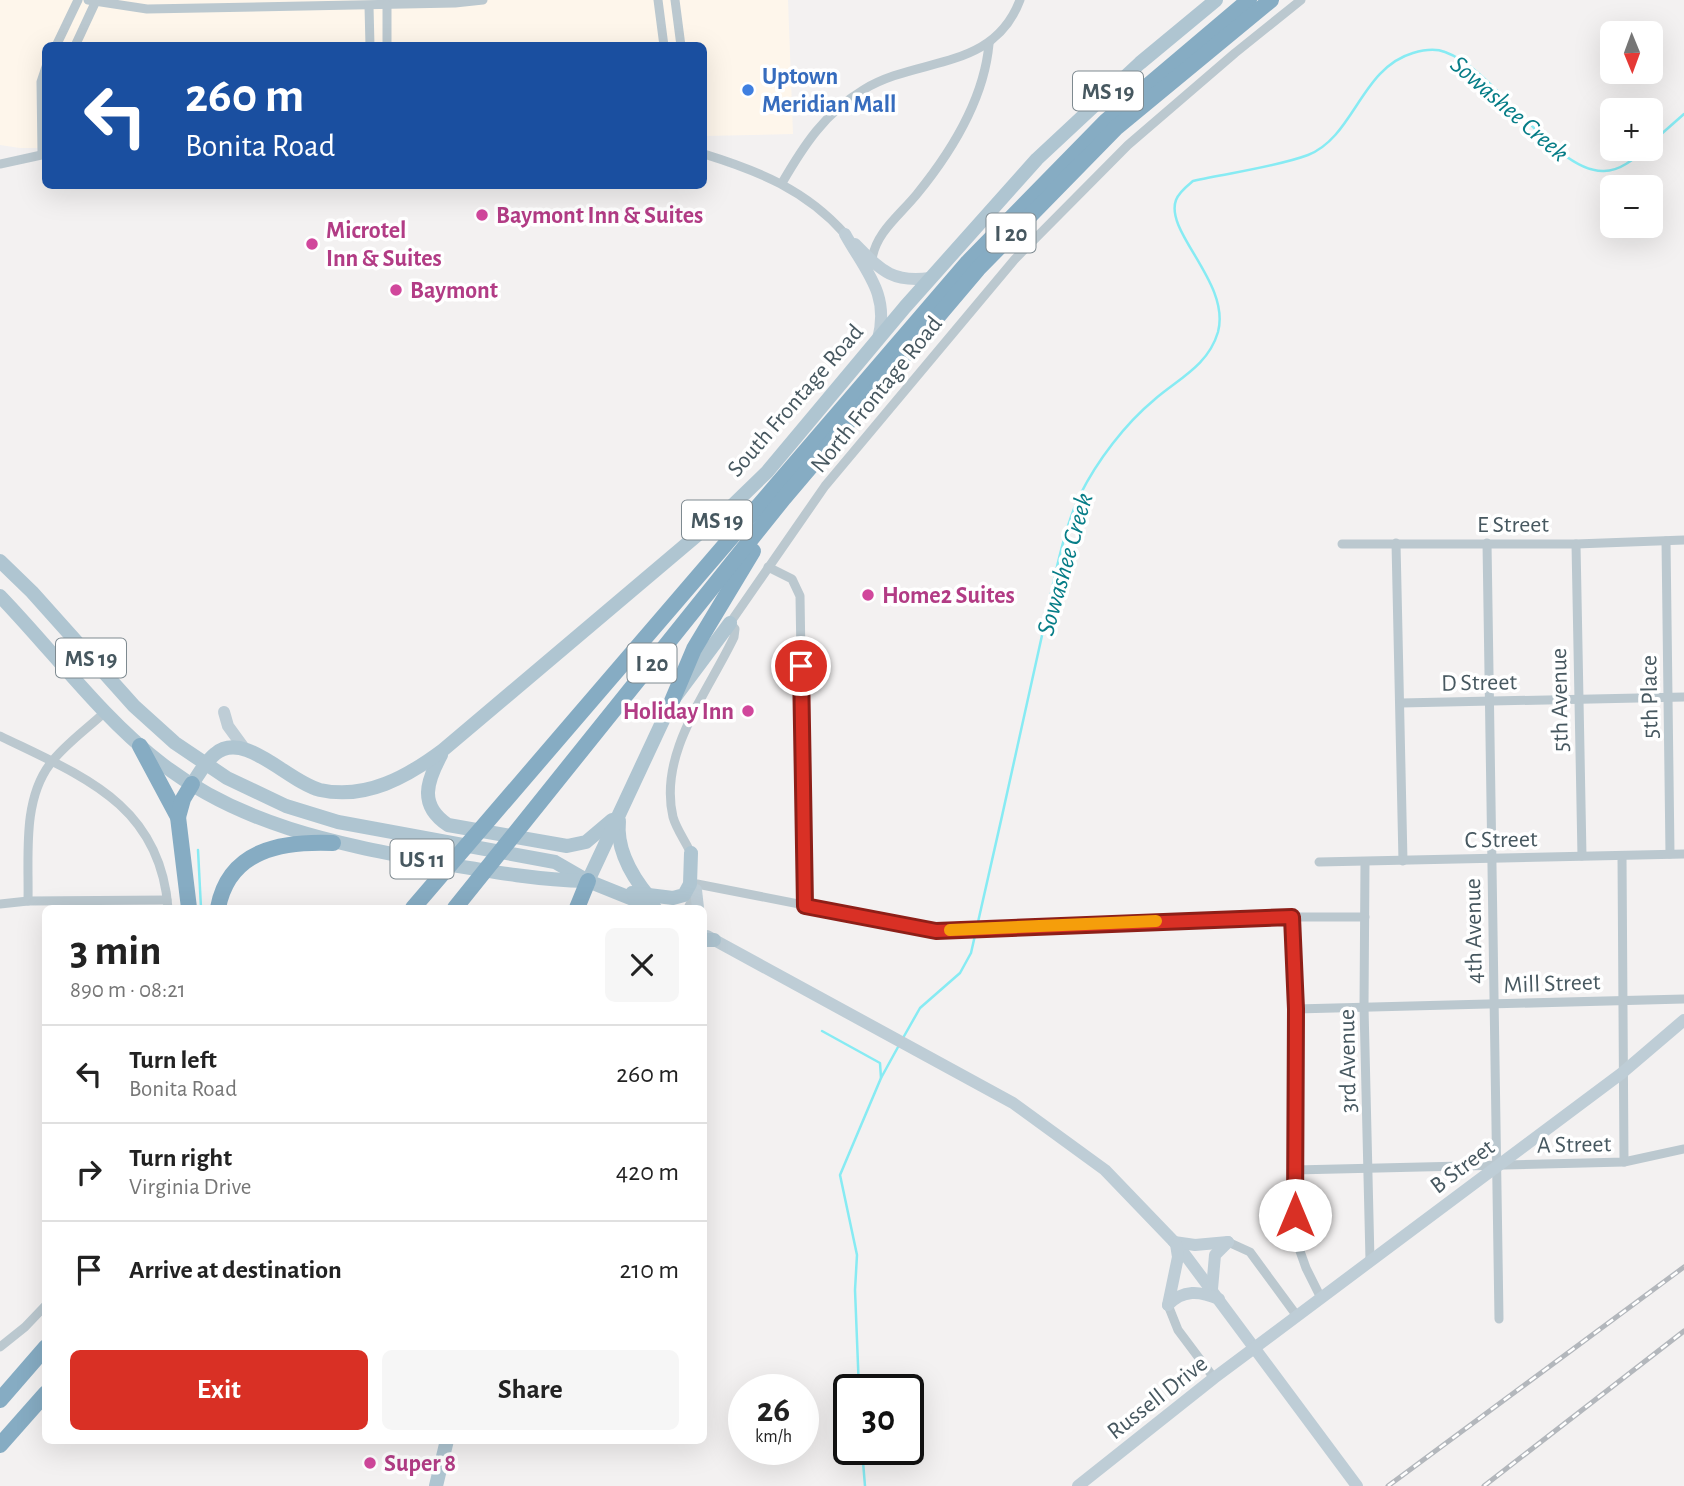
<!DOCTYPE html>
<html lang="en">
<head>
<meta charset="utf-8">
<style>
  body { margin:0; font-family:"Alegreya Sans",sans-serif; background:#f6f6f6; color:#222; height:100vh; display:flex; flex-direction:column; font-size:26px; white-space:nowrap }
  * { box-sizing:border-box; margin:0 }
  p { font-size:23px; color:#767676 }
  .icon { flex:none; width:38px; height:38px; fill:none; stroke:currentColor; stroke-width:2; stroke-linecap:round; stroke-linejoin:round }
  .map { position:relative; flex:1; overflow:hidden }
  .sheet { position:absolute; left:42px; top:905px; width:665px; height:539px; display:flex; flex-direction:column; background:#fff; border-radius:10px; box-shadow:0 7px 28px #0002 }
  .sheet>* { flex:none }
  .hud { position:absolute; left:42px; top:42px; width:665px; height:147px; border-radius:10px; box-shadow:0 7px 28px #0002; background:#1a4fa0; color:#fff; overflow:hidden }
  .needle { width:46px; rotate:179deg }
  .controls { position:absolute; left:1600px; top:21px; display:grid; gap:14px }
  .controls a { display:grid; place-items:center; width:63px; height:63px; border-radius:10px; background:#fff; box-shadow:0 7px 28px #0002; font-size:35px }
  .speed { position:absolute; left:728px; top:1374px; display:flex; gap:14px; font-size:35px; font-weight:700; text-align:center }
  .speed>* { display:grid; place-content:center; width:91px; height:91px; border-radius:50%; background:#fff; box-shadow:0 7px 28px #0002; line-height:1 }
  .speed small { font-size:18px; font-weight:400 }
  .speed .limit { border:4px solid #111; border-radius:10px; background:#fff; color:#111 }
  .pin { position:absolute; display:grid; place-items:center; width:60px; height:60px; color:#fff; margin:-30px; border:4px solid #fff; border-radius:50%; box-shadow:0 2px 7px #0007 }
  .me { position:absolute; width:77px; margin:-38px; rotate:0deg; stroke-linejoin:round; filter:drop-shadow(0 0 5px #0008) }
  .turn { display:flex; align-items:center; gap:24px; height:147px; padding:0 28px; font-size:32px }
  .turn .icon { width:91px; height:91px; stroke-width:2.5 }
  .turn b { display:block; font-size:49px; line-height:60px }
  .round { display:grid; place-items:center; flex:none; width:74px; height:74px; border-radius:10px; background:#f6f6f6 }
  .headline { display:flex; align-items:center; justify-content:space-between; height:119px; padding:0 28px }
  h1 { font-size:42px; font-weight:700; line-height:52px }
  .cta { display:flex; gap:14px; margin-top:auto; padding:14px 28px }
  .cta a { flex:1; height:80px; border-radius:10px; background:#d93025; color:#fff; font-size:28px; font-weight:700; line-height:80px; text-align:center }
  .cta a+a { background:#f6f6f6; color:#222 }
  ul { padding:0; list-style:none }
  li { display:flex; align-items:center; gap:21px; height:98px; padding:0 28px; border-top:2px solid #e0e0e0 }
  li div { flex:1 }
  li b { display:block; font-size:26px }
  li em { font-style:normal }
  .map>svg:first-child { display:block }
  .commercial { fill:#fef6eb }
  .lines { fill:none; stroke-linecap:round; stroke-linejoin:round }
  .stream { stroke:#87ebf3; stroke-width:2.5 }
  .street { stroke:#bbc8cf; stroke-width:9 }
  .secondary { stroke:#becdd6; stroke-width:12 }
  .primary { stroke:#afc5d1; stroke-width:14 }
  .highway { stroke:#86acc3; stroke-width:16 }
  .rail-casing { stroke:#b3b7bc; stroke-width:5 }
  .rail { stroke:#fff; stroke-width:2.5; stroke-dasharray:8; stroke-linecap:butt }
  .route-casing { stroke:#8d1f18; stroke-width:18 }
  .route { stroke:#d93025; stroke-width:12 }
  .slow { stroke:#f59e0b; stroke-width:12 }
  .shop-dot { fill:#3f7fe0; stroke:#fff; stroke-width:2.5 }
  .hotel-dot { fill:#d1479c; stroke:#fff; stroke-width:2.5 }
  .labels { text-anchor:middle; stroke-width:7; stroke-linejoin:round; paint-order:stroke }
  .shield { fill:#fff; stroke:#7e8a90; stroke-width:2 }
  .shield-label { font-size:23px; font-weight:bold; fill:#475860 }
  .shop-label { font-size:24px; font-weight:bold; fill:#366cbe; stroke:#fff; text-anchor:start }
  .hotel-label { font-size:24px; font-weight:bold; fill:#b23c85; stroke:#fff; text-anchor:start }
  .street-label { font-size:24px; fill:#475860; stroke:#fff }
  .water-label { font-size:26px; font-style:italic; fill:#067d87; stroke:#fff }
</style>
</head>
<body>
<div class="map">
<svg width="1684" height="1486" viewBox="0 0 1684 1486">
  <rect width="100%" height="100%" fill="#f3f1f1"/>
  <polygon class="commercial" points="0,0 788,0 793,134 704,136 704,46 46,46 45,148 20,148 0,145"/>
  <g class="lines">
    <g class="stream">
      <polyline points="1650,144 1684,114"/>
      <polyline points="198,850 201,908"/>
      <polyline points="822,1031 880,1063 881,1078"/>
      <path d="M903,1038L920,1008L960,973L971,953C994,852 1017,750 1039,649C1049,606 1061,533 1080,495C1097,461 1125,424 1154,400C1178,379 1208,366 1218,332C1231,283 1164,232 1176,200C1179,192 1187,186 1193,181C1228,173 1276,167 1308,155C1354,137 1361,68 1413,53C1423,50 1435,48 1445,52C1496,70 1554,173 1604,171C1620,171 1634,159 1645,149"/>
      <polyline points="859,1390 855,1290 857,1255 840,1175 881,1078 898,1047"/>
      <polyline points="862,1449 865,1486"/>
    </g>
    <g class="street">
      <polyline points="88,0 147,9 455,3 483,0"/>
      <polyline points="658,0 664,46"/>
      <polyline points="675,0 681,46"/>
      <polyline points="387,5 387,46"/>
      <polyline points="369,6 370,46"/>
      <polyline points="56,46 78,0"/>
      <polyline points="75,46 95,3"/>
      <polyline points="42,154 41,82 46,67"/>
      <path d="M704,154C759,171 806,190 845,234"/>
      <polyline points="0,164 46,154"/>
      <path d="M782,183C804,145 825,113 863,90C918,56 993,72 1020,0"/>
      <path d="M872,260C875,233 900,215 917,194C952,151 984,99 989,44"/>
      <polyline points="1666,541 1670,854"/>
      <polyline points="1396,543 1403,861"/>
      <polyline points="1487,543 1499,1319"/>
      <polyline points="1342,544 1576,544 1684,540"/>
      <polyline points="1576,544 1582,856"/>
      <polyline points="768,567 792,579 800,596 805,906"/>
      <polyline points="1401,703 1684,697"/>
      <path d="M0,736C82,776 160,804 168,908"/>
      <path d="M692,856C687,843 677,831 673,817C658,753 708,692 734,637L735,629L730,623L825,486L1015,259L1128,145L1235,53L1301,0"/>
      <polyline points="1622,856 1624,1162"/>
      <polyline points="1319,862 1684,854"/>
      <polyline points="1365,862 1364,1007 1370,1260"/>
      <polyline points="697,884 936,931 1292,917 1365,917"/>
      <path d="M28,901C29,857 22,801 50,764C64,745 87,729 105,712"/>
      <polyline points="0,904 28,901 167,900"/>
      <polyline points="688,908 695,894"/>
      <polyline points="1292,917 1296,1009 1295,1237 1306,1268 1321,1298"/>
      <polyline points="1296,1009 1684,999"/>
      <polyline points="1295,1170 1624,1162 1684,1149"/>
      <polyline points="1228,1242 1250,1252 1297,1316"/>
      <polyline points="1168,1305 1178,1330 1214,1378"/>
      <polyline points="0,1347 25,1327 46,1305"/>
    </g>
    <g class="secondary">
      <path d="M845,234C866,272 890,294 878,339"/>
      <path d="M855,244C881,270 891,283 930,278"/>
      <polyline points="224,712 228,726 244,748"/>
      <polyline points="696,890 698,908"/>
      <polyline points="707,936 1013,1103 1105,1170 1180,1248 1357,1486"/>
      <polyline points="1174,1242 1195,1245 1228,1242"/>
      <polyline points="1212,1289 1215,1255 1228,1242"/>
      <polyline points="1168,1305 1178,1257 1176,1244"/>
      <path d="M1168,1305C1183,1289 1200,1291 1219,1299"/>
      <polyline points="1078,1486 1214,1378 1622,1073 1684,1020"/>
    </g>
    <g class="primary">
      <polyline points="0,561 32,592 134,706 175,743 227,778 286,806 338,822 555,862 588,881 655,908"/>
      <path d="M0,596C54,652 101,717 162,764C241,825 334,843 429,861C482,870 534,880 587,881"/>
      <path d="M441,755C427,781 418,805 448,825L567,846L586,842L612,820"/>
      <path d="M192,784C199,774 205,762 215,754C244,729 288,782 320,790C366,800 407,777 443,750L734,504L767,472L905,307L1037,159L1140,63L1216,0"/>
      <path d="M619,821C616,849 631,875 649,897"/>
      <polyline points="588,881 672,701 730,623"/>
      <polyline points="632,893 673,898 684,895 690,884 691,853"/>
      <polyline points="704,940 714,940"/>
      <polyline points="436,1486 447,1440"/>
    </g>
    <g class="highway">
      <polyline points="672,701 694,649 753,551"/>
      <polyline points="140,746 178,817 189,908"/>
      <polyline points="178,817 183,799 192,784"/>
      <path d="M218,908C229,849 283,841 333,843"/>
      <polyline points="413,908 968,262 1106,121 1249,0"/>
      <polyline points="455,908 784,498 978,269 1117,127 1271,0"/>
      <polyline points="577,908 588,881"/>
      <polyline points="0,1400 46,1347"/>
      <polyline points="0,1445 46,1393"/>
    </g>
    <defs>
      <g id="rail">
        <polyline points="1388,1486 1684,1267"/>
        <polyline points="1484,1486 1684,1331"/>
      </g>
    </defs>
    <use href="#rail" class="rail-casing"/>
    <use href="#rail" class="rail"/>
  </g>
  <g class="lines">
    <defs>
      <polyline id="route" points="801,666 805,906 936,931 1292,917 1296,1009 1295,1215"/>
    </defs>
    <use href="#route" class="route-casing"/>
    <use href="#route" class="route"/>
    <polyline class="slow" points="950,930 1156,921"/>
  </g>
  <circle class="shop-dot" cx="748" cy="90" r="7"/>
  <g class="hotel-dot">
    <circle cx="482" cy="215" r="7"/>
    <circle cx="312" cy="244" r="7"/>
    <circle cx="396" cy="290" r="7"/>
    <circle cx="868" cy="595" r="7"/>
    <circle cx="748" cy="711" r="7"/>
    <circle cx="370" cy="1463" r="7"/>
  </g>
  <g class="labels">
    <g class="shield">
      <rect x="1073" y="71.5" width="70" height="39" rx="5"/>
      <rect x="986.5" y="213.5" width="49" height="39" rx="5"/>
      <rect x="682" y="500.5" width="70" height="39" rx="5"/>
      <rect x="56" y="638.5" width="70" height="39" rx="5"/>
      <rect x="627.5" y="643.5" width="49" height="39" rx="5"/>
      <rect x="390.5" y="839.5" width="63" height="39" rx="5"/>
    </g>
    <g class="shield-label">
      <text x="1108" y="99">MS 19</text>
      <text x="1011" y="241">I 20</text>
      <text x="717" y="528">MS 19</text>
      <text x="91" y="666">MS 19</text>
      <text x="652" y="671">I 20</text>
      <text x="422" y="867">US 11</text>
    </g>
    <g class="shop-label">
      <text x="762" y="84">Uptown<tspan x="762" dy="28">Meridian Mall</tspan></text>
    </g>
    <g class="hotel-label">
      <text x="496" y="223">Baymont Inn &amp; Suites</text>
      <text x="326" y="238">Microtel<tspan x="326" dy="28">Inn &amp; Suites</tspan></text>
      <text x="410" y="298">Baymont</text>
      <text x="882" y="603">Home2 Suites</text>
      <text x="734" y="719" text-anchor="end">Holiday Inn</text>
      <text x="384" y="1471">Super 8</text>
    </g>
    <g class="street-label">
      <text transform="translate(876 394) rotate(-51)" y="8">North Frontage Road</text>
      <text transform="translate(795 400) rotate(-49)" y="8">South Frontage Road</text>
      <text x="1513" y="532">E Street</text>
      <text transform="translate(1479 682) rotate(-1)" y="8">D Street</text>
      <text transform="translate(1649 697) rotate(-91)" y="8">5th Place</text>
      <text transform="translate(1559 700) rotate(-91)" y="8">5th Avenue</text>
      <text transform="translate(1501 839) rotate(-1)" y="8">C Street</text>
      <text transform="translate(1473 931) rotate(-91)" y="8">4th Avenue</text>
      <text transform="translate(1552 983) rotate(-2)" y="8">Mill Street</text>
      <text transform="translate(1347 1061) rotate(-91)" y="8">3rd Avenue</text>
      <text transform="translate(1574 1144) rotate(-1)" y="8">A Street</text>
      <text transform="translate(1462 1166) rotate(-37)" y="8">B Street</text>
      <text transform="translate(1157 1397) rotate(-38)" y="8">Russell Drive</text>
    </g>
    <g class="water-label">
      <text transform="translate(1510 108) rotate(41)" y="9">Sowashee Creek</text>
      <text transform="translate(1064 564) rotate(-74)" y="9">Sowashee Creek</text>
    </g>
  </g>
</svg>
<div class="controls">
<a><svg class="needle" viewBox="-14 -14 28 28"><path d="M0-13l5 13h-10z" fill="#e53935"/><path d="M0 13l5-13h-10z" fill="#767676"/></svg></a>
<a>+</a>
<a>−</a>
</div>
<div class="speed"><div>26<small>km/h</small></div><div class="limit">30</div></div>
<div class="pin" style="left:801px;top:666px;background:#d93025"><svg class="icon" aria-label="arrive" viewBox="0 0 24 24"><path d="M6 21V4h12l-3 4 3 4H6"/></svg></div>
<svg class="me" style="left:1295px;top:1215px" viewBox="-20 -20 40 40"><circle r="19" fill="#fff"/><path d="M0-13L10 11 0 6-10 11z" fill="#d93025"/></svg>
<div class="hud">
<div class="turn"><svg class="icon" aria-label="left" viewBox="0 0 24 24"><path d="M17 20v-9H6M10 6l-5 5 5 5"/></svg><div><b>260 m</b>Bonita Road</div></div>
</div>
<section class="sheet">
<div class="headline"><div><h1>3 min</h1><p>890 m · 08:21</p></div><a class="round"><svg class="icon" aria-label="close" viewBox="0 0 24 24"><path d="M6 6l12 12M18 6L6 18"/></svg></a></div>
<ul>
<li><svg class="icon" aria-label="left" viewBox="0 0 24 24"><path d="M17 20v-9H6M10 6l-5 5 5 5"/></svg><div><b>Turn left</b><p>Bonita Road</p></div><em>260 m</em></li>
<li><svg class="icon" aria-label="right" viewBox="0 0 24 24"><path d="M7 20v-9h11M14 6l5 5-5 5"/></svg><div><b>Turn right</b><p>Virginia Drive</p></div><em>420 m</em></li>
<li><svg class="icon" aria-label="arrive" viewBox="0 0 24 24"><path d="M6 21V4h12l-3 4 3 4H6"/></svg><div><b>Arrive at destination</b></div><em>210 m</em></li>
</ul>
<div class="cta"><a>Exit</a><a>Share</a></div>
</section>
</div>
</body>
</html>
